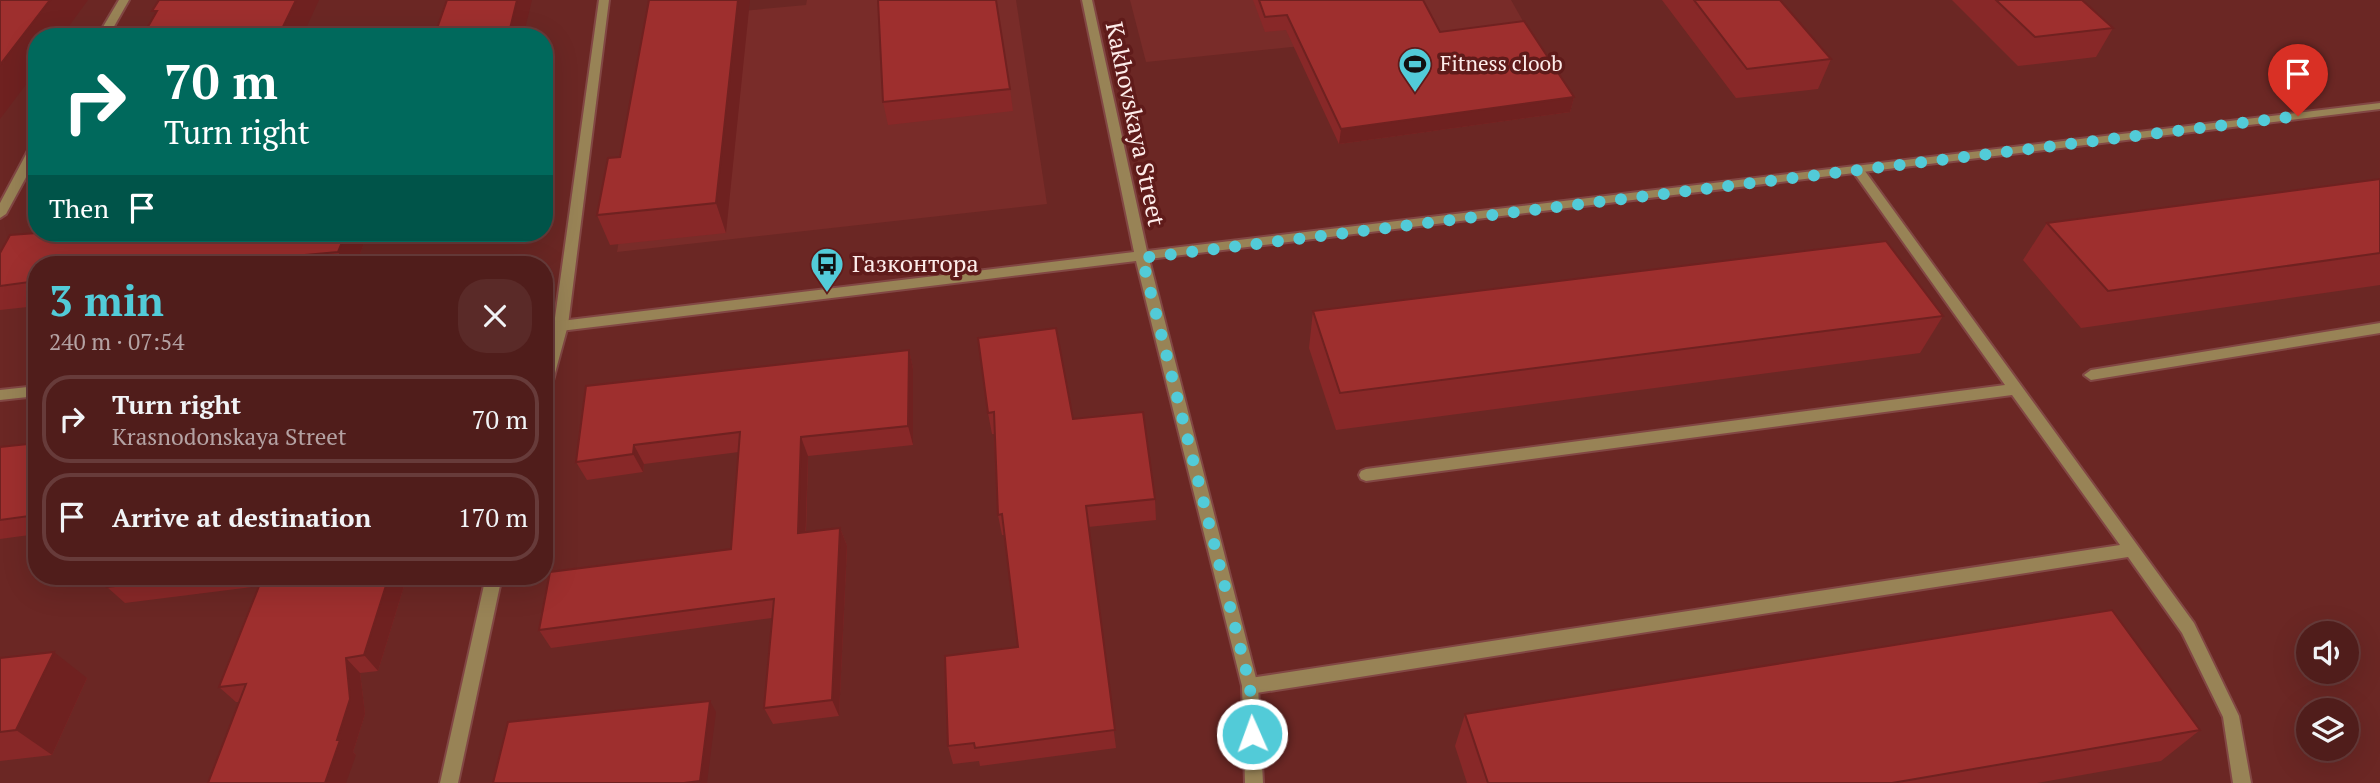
<!DOCTYPE html>
<html lang="en">
<head>
<meta charset="utf-8">
<style>
  body { margin:0; font-family:"PT Serif",serif; background:#5a2a28; color:#f1f3f6; height:100vh; display:flex; flex-direction:column; font-size:26px; white-space:nowrap }
  * { box-sizing:border-box; margin:0 }
  p { font-size:23px; color:#b4a2a3 }
  .icon { flex:none; width:38px; height:38px; fill:none; stroke:currentColor; stroke-width:2; stroke-linecap:round; stroke-linejoin:round }
  .map { position:relative; flex:1; overflow:hidden }
  .panel { position:absolute; left:28px; top:256px; width:525px; height:329px; display:flex; flex-direction:column; background:#501d1b; border-radius:28px; box-shadow:0 7px 28px #0002,0 0 0 2px #673b3a }
  .panel>* { flex:none }
  .banner { position:absolute; left:28px; top:28px; width:525px; height:214px; border-radius:28px; box-shadow:0 7px 28px #0002,0 0 0 2px #673b3a; background:#00695c; color:#fff; overflow:hidden }
  .fabs { position:absolute; left:2296px; top:621px; display:grid; gap:14px }
  .fabs a { display:grid; place-items:center; width:63px; height:63px; border-radius:50%; background:#501d1b; box-shadow:0 7px 28px #0002,0 0 0 2px #673b3a; font-size:35px }
  .pin { position:absolute; display:grid; place-items:center; width:60px; height:60px; color:#fff; margin:-72px -30px; border-radius:50% 50% 50% 0; rotate:-45deg; box-shadow:0 0 7px #0007 }
  .pin .icon { rotate:45deg }
  .me { position:absolute; width:77px; margin:-38px; rotate:358deg; stroke-linejoin:round; filter:drop-shadow(0 0 5px #0008) }
  .turn { display:flex; align-items:center; gap:24px; height:147px; padding:0 21px; font-size:32px }
  .turn .icon { width:91px; height:91px; stroke-width:2.5 }
  .turn b { display:block; font-size:49px; line-height:60px }
  .then { display:flex; align-items:center; height:66px; padding:0 21px; background:#0003; gap:14px; font-size:26px }
  .round { display:grid; place-items:center; flex:none; width:74px; height:74px; border-radius:28px; background:#5a2a28 }
  .summary { display:flex; align-items:center; justify-content:space-between; height:119px; padding:0 21px }
  h1 { font-size:42px; font-weight:800; line-height:52px; color:#52cbd8 }
  ul { padding:0; list-style:none }
  li { display:flex; align-items:center; gap:21px; height:88px; margin:0 14px 10px; padding:0 7px; border:4px solid #673b3a; border-radius:28px }
  li div { flex:1 }
  li b { display:block; font-size:26px }
  li em { font-style:normal }
  .map>svg:first-child { display:block }
  .built { fill:#792c29 }
  .lines { fill:none; stroke-linecap:round; stroke-linejoin:round }
  .service-casing { stroke:#824744; stroke-width:4 }
  .minor-casing { stroke:#824744; stroke-width:4 }
  .tertiary-casing { stroke:#824744; stroke-width:4 }
  .service { fill:#988356; fill-rule:evenodd }
  .minor { fill:#988356; fill-rule:evenodd }
  .tertiary { fill:#988356; fill-rule:evenodd }
  .wall { fill:#882828 }
  .shaded-wall { fill:#6f2120 }
  .building { fill:#9e2f2e; stroke:#6f2120; stroke-width:2 }
  .route { stroke:#52cbd8; stroke-width:12; stroke-dasharray:0 21.6 }
  .labels { text-anchor:middle; stroke-width:7; stroke-linejoin:round; paint-order:stroke }
  .far-poi-label { font-size:21px; fill:#fdecea; stroke:#5f1b1a; text-anchor:start }
  .street-label { font-size:24px; fill:#fdecea; stroke:#5f1b1a }
  .poi-label { font-size:24px; fill:#fdecea; stroke:#5f1b1a; text-anchor:start }
</style>
</head>
<body>
<div class="map">
<svg width="2380" height="783" viewBox="0 0 2380 783">
  <rect width="100%" height="100%" fill="#6b2724"/>
  <g class="built">
    <polygon points="807,0 1016,0 1047,204 617,252 655,19 806,5"/>
    <polygon points="1130,0 1511,0 1524,23 1146,62"/>
  </g>
  <g class="lines">
    <defs>
      <g id="service">
        <polygon points="1858,166 1862,167 2194,623 2239,716 2251,783 2233,783 2223,717 2182,633 2128,557 1250,694 1244,691 1242,686 1244,681 1250,678 2120,545 2012,395 1366,481 1361,479 1359,475 1361,471 1366,469 2005,385 1854,173 1852,170"/>
        <polygon points="2380,323 2380,333 2091,380 2084,375 2091,370"/>
      </g>
      <g id="minor">
        <polygon points="119,0 129,0 108,37 97,37"/>
        <polygon points="599,0 609,0 568,325 551,388 544,393 544,362 554,325"/>
        <polygon points="37,141 37,157 6,214 0,218 0,203 31,145"/>
        <polygon points="486,576 502,576 458,783 440,783"/>
      </g>
      <g id="tertiary">
        <polygon points="1082,0 1092,0 1147,251 2380,103 2380,109 1149,259 1258,686 1263,783 1245,783 1242,686 1136,261 544,333 544,323 1134,252"/>
        <polygon points="37,386 37,396 0,400 0,390"/>
      </g>
    </defs>
    <use href="#service" class="service-casing"/>
    <use href="#minor" class="minor-casing"/>
    <use href="#tertiary" class="tertiary-casing"/>
    <use href="#service" class="service"/>
    <use href="#minor" class="minor"/>
    <use href="#tertiary" class="tertiary"/>
  </g>
  <g class="wall">
    <polygon points="649,0 726,233 610,245 597,215 620,157"/>
    <polygon points="1253,0 1423,0 1440,32 1574,97 1570,112 1339,144 1286,30 1265,32"/>
    <polygon points="1662,0 1780,0 1831,59 1818,89 1736,98"/>
    <polygon points="1952,0 2082,0 2113,28 2096,57 2018,66"/>
    <polygon points="1010,89 1013,111 888,125 883,102"/>
    <polygon points="2380,179 2380,285 2081,328 2023,260 2047,223"/>
    <polygon points="37,233 368,233 356,264 37,264 37,306 0,310 0,253"/>
    <polygon points="1313,311 1943,316 1920,353 1336,430 1309,348"/>
    <polygon points="978,338 1073,419 1155,499 1156,520 1088,527 1116,748 980,766 979,761 953,764 948,746 1018,647 1005,535 1002,535 998,515 994,434 992,434 988,413"/>
    <polygon points="909,350 913,369 913,445 808,456 806,532 840,528 847,546 839,716 773,724 764,708 772,618 551,648 539,630 731,549 739,452 644,464 643,472 587,480 576,462"/>
    <polygon points="37,443 37,534 0,539 0,447"/>
    <polygon points="112,576 407,576 378,671 360,673 365,714 353,752 356,755 240,702 236,702 219,687 259,586 125,603 107,587"/>
    <polygon points="0,658 87,678 52,755 0,761"/>
    <polygon points="1465,714 2200,730 2161,761 2037,783 1467,783 1455,746"/>
  </g>
  <g class="shaded-wall">
    <polygon points="50,0 88,0 61,37 37,37 37,70 0,119 0,65"/>
    <polygon points="296,0 319,0 302,37 278,37"/>
    <polygon points="517,0 532,0 523,37 508,37"/>
    <polygon points="738,0 750,0 726,233 716,203"/>
    <polygon points="1574,97 1570,112 1339,144 1341,129"/>
    <polygon points="346,233 368,233 356,264 346,264 338,252"/>
    <polygon points="909,350 913,369 913,445 908,426"/>
    <polygon points="801,437 808,456 805,551 798,533"/>
    <polygon points="634,445 644,464 643,472 633,454"/>
    <polygon points="840,528 847,546 839,716 832,700"/>
    <polygon points="389,576 407,576 378,671 364,655"/>
    <polygon points="54,652 87,678 52,755 16,730"/>
    <polygon points="346,658 360,673 365,714 353,752 356,755 346,783 325,783 337,740"/>
    <polygon points="710,701 716,712 707,783 701,783 700,781"/>
  </g>
  <g class="building">
    <polygon points="0,0 50,0 0,65"/>
    <polygon points="159,0 296,0 278,37 142,37 157,11 152,11"/>
    <polygon points="447,0 517,0 508,37 434,37"/>
    <polygon points="649,0 738,0 716,203 597,215 608,158 620,157"/>
    <polygon points="878,0 996,0 1010,89 883,102"/>
    <polygon points="1259,0 1423,0 1440,32 1524,21 1574,97 1341,129 1287,15 1265,17"/>
    <polygon points="1694,0 1780,0 1831,59 1747,69"/>
    <polygon points="1996,0 2082,0 2113,28 2035,37"/>
    <polygon points="2380,179 2380,253 2108,291 2047,223"/>
    <polygon points="37,233 346,233 338,252 227,262 229,258 179,264 37,264 37,281 0,286 0,253 10,235"/>
    <polygon points="1886,241 1943,316 1340,393 1313,311"/>
    <polygon points="1056,328 1073,419 1143,412 1155,499 1086,506 1115,730 975,748 974,743 948,746 945,656 1018,647 1002,514 998,515 994,412 988,413 978,338"/>
    <polygon points="909,350 908,426 801,437 798,533 840,528 832,700 764,708 774,599 539,630 550,572 731,549 740,432 634,445 633,454 576,462 586,386"/>
    <polygon points="37,443 37,515 0,520 0,447"/>
    <polygon points="112,576 193,576 107,587"/>
    <polygon points="263,576 389,576 364,655 346,658 350,699 337,740 340,740 325,783 208,783 246,684 219,687"/>
    <polygon points="2112,610 2200,730 1892,783 1488,783 1465,714"/>
    <polygon points="54,652 16,730 0,732 0,658"/>
    <polygon points="710,701 700,781 684,783 493,783 508,722"/>
  </g>
  <g class="lines">
    <polyline class="route" points="1252,734 1250,686 1142,258 2298,116"/>
  </g>
  <defs>
    <symbol id="stadium-pin" viewBox="-11 -11 22 30"><path d="M0 17L-7.5 6A9.5 9.5 0 1 1 7.5 6Z" fill="#52cbd8" stroke="#5f1b1a"/><path d="M0-5a6.5 5 0 1 0 0 10a6.5 5 0 1 0 0-10ZM-3.5-1.8h7v3.6h-7Z" fill="#111"/></symbol>
    <symbol id="bus-pin" viewBox="-11 -11 22 30"><path d="M0 17L-7.5 6A9.5 9.5 0 1 1 7.5 6Z" fill="#52cbd8" stroke="#5f1b1a"/><path d="M-5-6H5V4H4V6H2V4H-2V6H-4V4H-5ZM-3.5-4V0h7V-4ZM-3.5 1.2v1.5H-2V1.2ZM2 1.2v1.5H3.5V1.2Z" fill="#111"/></symbol>
  </defs>
  <g fill-rule="evenodd">
    <use href="#stadium-pin" x="1396" y="45" width="38" height="52"/>
    <use href="#bus-pin" x="808" y="245" width="38" height="52"/>
  </g>
  <g class="labels">
    <g class="far-poi-label">
      <text x="1440" y="71">Fitness cloob</text>
    </g>
    <g class="street-label">
      <text transform="translate(1135 124) rotate(78)" y="8">Kakhovskaya Street</text>
    </g>
    <g class="poi-label">
      <text x="852" y="272">Газконтора</text>
    </g>
  </g>
</svg>
<div class="fabs">
<a><svg class="icon" aria-label="sound" viewBox="0 0 24 24"><path d="M4 9h4l5-4v14l-5-4H4zM17 9q2 3 0 6"/></svg></a>
<a><svg class="icon" aria-label="layers" viewBox="0 0 24 24"><path d="M12 4l9 5-9 5-9-5zM3 14l9 5 9-5"/></svg></a>
</div>
<div class="pin" style="left:2298px;top:116px;background:#d93025"><svg class="icon" aria-label="arrive" viewBox="0 0 24 24"><path d="M6 21V4h12l-3 4 3 4H6"/></svg></div>
<svg class="me" style="left:1252px;top:734px" viewBox="-20 -20 40 40"><circle r="17" fill="#52cbd8" stroke="#fff" stroke-width="3"/><path d="M0-11L8 9 0 5-8 9z" fill="#fff"/></svg>
<div class="banner">
<div class="turn"><svg class="icon" aria-label="right" viewBox="0 0 24 24"><path d="M7 20v-9h11M14 6l5 5-5 5"/></svg><div><b>70 m</b>Turn right</div></div>
<div class="then">Then<svg class="icon" aria-label="arrive" viewBox="0 0 24 24"><path d="M6 21V4h12l-3 4 3 4H6"/></svg></div>
</div>
<section class="panel">
<div class="summary"><div><h1>3 min</h1><p>240 m · 07:54</p></div><a class="round"><svg class="icon" aria-label="close" viewBox="0 0 24 24"><path d="M6 6l12 12M18 6L6 18"/></svg></a></div>
<ul>
<li><svg class="icon" aria-label="right" viewBox="0 0 24 24"><path d="M7 20v-9h11M14 6l5 5-5 5"/></svg><div><b>Turn right</b><p>Krasnodonskaya Street</p></div><em>70 m</em></li>
<li><svg class="icon" aria-label="arrive" viewBox="0 0 24 24"><path d="M6 21V4h12l-3 4 3 4H6"/></svg><div><b>Arrive at destination</b></div><em>170 m</em></li>
</ul>
</section>
</div>
</body>
</html>
